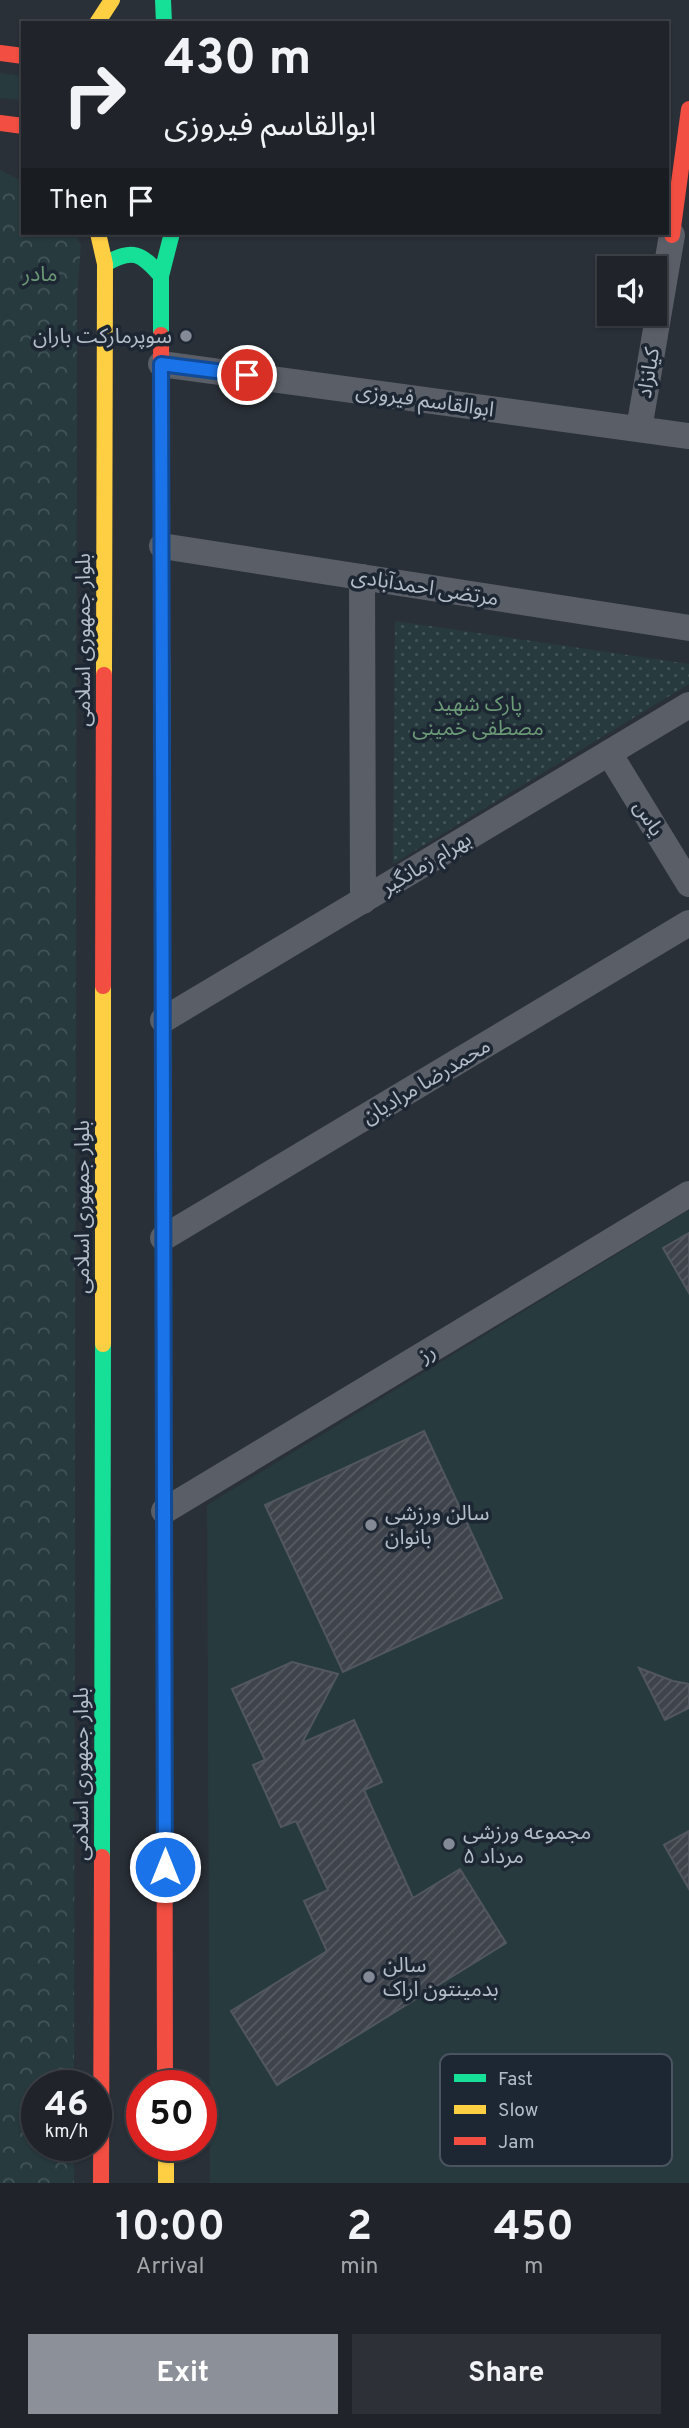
<!DOCTYPE html>
<html lang="en">
<head>
<meta charset="utf-8">
<style>
  body { margin:0; font-family:Overpass,"Noto Sans Arabic",sans-serif; background:#2d3036; color:#f1f3f6; height:100vh; display:flex; flex-direction:column; font-size:26px; white-space:nowrap }
  * { box-sizing:border-box; margin:0 }
  p { font-size:23px; color:#a2a4a8 }
  .icon { flex:none; width:38px; height:38px; fill:none; stroke:currentColor; stroke-width:2; stroke-linecap:round; stroke-linejoin:round }
  .map { position:relative; height:2183px; overflow:hidden }
  .drawer { display:flex; flex-direction:column; background:#20242a; flex:1 }
  .drawer>* { flex:none }
  .banner { position:absolute; left:21px; top:21px; width:648px; height:214px; border-radius:0px; box-shadow:0 2px 5px #0004,0 0 0 2px #3d4147; background:#20242a; color:#f1f3f6; overflow:hidden }
  .tools { position:absolute; left:597px; top:256px; display:grid; gap:14px }
  .tools a { display:grid; place-items:center; width:70px; height:70px; border-radius:0px; background:#20242a; box-shadow:0 2px 5px #0004,0 0 0 2px #3d4147; font-size:35px }
  .speed { position:absolute; left:21px; top:2070px; display:flex; gap:14px; font-size:35px; font-weight:700; text-align:center }
  .speed>* { display:grid; place-content:center; width:91px; height:91px; border-radius:50%; background:#20242a; box-shadow:0 2px 5px #0004,0 0 0 2px #3d4147; line-height:1 }
  .speed small { font-size:18px; font-weight:400 }
  .speed .limit { border:10px solid #d22; background:#fff; color:#111 }
  .pin { position:absolute; display:grid; place-items:center; width:60px; height:60px; color:#fff; margin:-30px; border:4px solid #fff; border-radius:50%; box-shadow:0 2px 7px #0007 }
  .me { position:absolute; width:77px; margin:-38px; rotate:0deg; stroke-linejoin:round; filter:drop-shadow(0 0 5px #0008) }
  .turn { display:flex; align-items:center; gap:24px; height:147px; padding:0 28px; font-size:32px }
  .turn .icon { width:91px; height:91px; stroke-width:2.5 }
  .turn b { display:block; font-size:49px; line-height:60px }
  .then { display:flex; align-items:center; height:66px; padding:0 28px; background:#0003; gap:14px; font-size:26px }
  .eta { display:flex; justify-content:space-evenly; align-items:center; height:119px; text-align:center }
  .eta b { font-size:42px; font-weight:700; line-height:49px }
  .cta { display:flex; gap:14px; margin-top:auto; padding:14px 28px }
  .cta a { flex:1; height:80px; border-radius:0px; background:#8c9099; color:#fff; font-size:28px; font-weight:700; line-height:80px; text-align:center }
  .cta a+a { background:#2d3036; color:#f1f3f6 }
  .map>svg:first-child { display:block }
  .green { fill:#273a3e }
  .forest { fill:url(#forest-crowns) }
  .park { fill:url(#park-dots) }
  .building { fill:url(#building-hatch); stroke:#52575f; stroke-width:2 }
  .lines { fill:none; stroke-linecap:round; stroke-linejoin:round }
  .street { stroke:#5a5e66; stroke-width:26 }
  .fast { stroke:#16e098; stroke-width:16 }
  .slow { stroke:#ffcf43; stroke-width:16 }
  .jam { stroke:#f24e42; stroke-width:16 }
  .route-casing { stroke:#114b97; stroke-width:18 }
  .route { stroke:#1a73e8; stroke-width:12 }
  .poi-dot { fill:#848b96; stroke:#1d2633; stroke-width:2.5 }
  .labels { text-anchor:middle; stroke-width:7; stroke-linejoin:round; paint-order:stroke }
  .park-label { font-size:21px; fill:#6b9a76; stroke:#1d2633 }
  .poi-label { font-size:21px; fill:#b4bcc9; stroke:#1d2633; text-anchor:start }
  .street-label { font-size:21px; fill:#b4bcc9; stroke:#1d2633 }
  .key { fill:#1d2633; stroke:#4a5360; stroke-width:2 }
  .key-label { font-size:19px; fill:#b4bcc9 }
</style>
</head>
<body>
<div class="map">
<svg width="689" height="2183" viewBox="0 0 689 2183">
  <defs>
    <pattern id="forest-crowns" width="20" height="18" patternUnits="userSpaceOnUse" patternTransform="scale(1.75)"><rect width="20" height="18" fill="#273a3e"/><path d="M2 6a3 3 0 1 1 6 0M12 15a3 3 0 1 1 6 0" fill="none" stroke="#445559"/></pattern>
    <pattern id="park-dots" width="8" height="8" patternUnits="userSpaceOnUse" patternTransform="scale(1.75)"><rect width="8" height="8" fill="#273a3e"/><path d="M2 2h.1M6 6h.1" fill="none" stroke="#445559" stroke-width="1.8" stroke-linecap="round"/></pattern>
    <pattern id="building-hatch" width="6" height="6" patternUnits="userSpaceOnUse" patternTransform="scale(1.75)"><rect width="6" height="6" fill="#3f444c"/><path d="M-1 1l2-2M0 6l6-6M5 7l2-2" fill="none" stroke="#585d64"/></pattern>
  </defs>
  <rect width="100%" height="100%" fill="#2a3038"/>
  <g class="green">
    <polygon points="0,73 23,76 23,100 0,98"/>
    <polygon points="689,1210 689,2183 210,2183 207,1505"/>
  </g>
  <polygon class="forest" points="0,170 23,182 23,233 75,233 81,246 77,297 74,2086 37,2086 37,2146 74,2146 74,2183 0,2183"/>
  <polygon class="park" points="395,621 689,664 689,684 393,864"/>
  <g class="building">
    <polygon points="689,1233 689,1293 663,1248"/>
    <polygon points="424,1431 502,1598 343,1672 265,1505"/>
    <polygon points="292,1662 338,1674 302,1743 354,1720 382,1782 364,1790 413,1898 460,1869 506,1943 277,2085 231,2011 327,1951 304,1901 328,1890 296,1821 281,1827 253,1765 265,1760 232,1689"/>
    <polygon points="639,1668 673,1681 689,1684 689,1708 665,1720"/>
    <polygon points="689,1831 689,1889 664,1845"/>
  </g>
  <g class="lines">
    <g class="street">
      <polyline points="161,364 689,436"/>
      <polyline points="639,429 672,235"/>
      <polyline points="162,546 689,628"/>
      <polyline points="362,577 363,901"/>
      <polyline points="609,753 689,884"/>
      <polyline points="163,1020 689,705"/>
      <polyline points="163,1238 689,923"/>
      <polyline points="164,1511 689,1194"/>
    </g>
    <g class="fast">
      <polyline points="163,0 164,23"/>
      <path d="M105,264C133,248 141,253 161,276"/>
      <polyline points="161,335 161,276 172,233"/>
      <polyline points="163,1000 164,1526"/>
      <polyline points="102,1857 103,1344"/>
    </g>
    <g class="slow">
      <polyline points="97,23 112,0"/>
      <polyline points="98,233 105,264 104,675"/>
      <polyline points="162,617 163,1000"/>
      <polyline points="103,1344 103,986"/>
      <polyline points="166,2146 166,2183"/>
    </g>
    <g class="jam">
      <polyline points="0,53 23,56"/>
      <polyline points="0,123 23,126"/>
      <polyline points="672,235 689,109"/>
      <polyline points="161,335 162,617"/>
      <polyline points="103,986 104,675"/>
      <polyline points="164,1526 165,2086"/>
      <polyline points="101,2183 102,1857"/>
    </g>
  </g>
  <g class="lines">
    <defs>
      <polyline id="route" points="165,1867 161,364 247,375"/>
    </defs>
    <use href="#route" class="route-casing"/>
    <use href="#route" class="route"/>
  </g>
  <g class="poi-dot">
    <circle cx="186" cy="336" r="7"/>
    <circle cx="371" cy="1525" r="7"/>
    <circle cx="449" cy="1844" r="7"/>
    <circle cx="369" cy="1977" r="7"/>
  </g>
  <g class="labels">
    <g class="park-label">
      <text x="40" y="281">مادر</text>
      <text x="478" y="711">پارک شهید<tspan x="478" dy="24">مصطفی خمینی</tspan></text>
    </g>
    <g class="poi-label">
      <text x="172" y="343" text-anchor="end">سوپرمارکت باران</text>
      <text x="385" y="1520">سالن ورزشی<tspan x="385" dy="24">بانوان</tspan></text>
      <text x="463" y="1839">مجموعه ورزشی<tspan x="463" dy="24">۵ مرداد</tspan></text>
      <text x="383" y="1972">سالن<tspan x="383" dy="24">بدمینتون اراک</tspan></text>
    </g>
    <g class="street-label">
      <text transform="translate(648 373) rotate(-80)" y="7">کیانزاد</text>
      <text transform="translate(425 400) rotate(8)" y="7">ابوالقاسم فیروزی</text>
      <text transform="translate(425 587) rotate(9)" y="7">مرتضی احمدآبادی</text>
      <text transform="translate(83 640) rotate(-90)" y="7">بلوار جمهوری اسلامی</text>
      <text transform="translate(649 818) rotate(58)" y="7">یاس</text>
      <text transform="translate(426 863) rotate(-31)" y="7">بهرام زمانگیر</text>
      <text transform="translate(426 1081) rotate(-31)" y="7">محمدرضا مرادیان</text>
      <text transform="translate(82 1207) rotate(-90)" y="7">بلوار جمهوری اسلامی</text>
      <text transform="translate(427 1353) rotate(-31)" y="7">رز</text>
      <text transform="translate(81 1774) rotate(-90)" y="7">بلوار جمهوری اسلامی</text>
    </g>
  </g>
  <rect x="440" y="2054" width="232" height="112" rx="10" class="key"/>
  <rect x="454" y="2074" width="32" height="8" fill="#16e098"/>
  <rect x="454" y="2105" width="32" height="9" fill="#ffcf43"/>
  <rect x="454" y="2137" width="32" height="8" fill="#f24e42"/>
  <g class="key-label">
    <text x="498" y="2085">Fast</text>
    <text x="498" y="2116">Slow</text>
    <text x="498" y="2148">Jam</text>
  </g>
</svg>
<div class="tools">
<a><svg class="icon" aria-label="sound" viewBox="0 0 24 24"><path d="M4 9h4l5-4v14l-5-4H4zM17 9q2 3 0 6"/></svg></a>
</div>
<div class="speed"><div>46<small>km/h</small></div><div class="limit">50</div></div>
<div class="pin" style="left:247px;top:375px;background:#d93025"><svg class="icon" aria-label="arrive" viewBox="0 0 24 24"><path d="M6 21V4h12l-3 4 3 4H6"/></svg></div>
<svg class="me" style="left:165px;top:1867px" viewBox="-20 -20 40 40"><circle r="17" fill="#1a73e8" stroke="#fff" stroke-width="3"/><path d="M0-11L8 9 0 5-8 9z" fill="#fff"/></svg>
<div class="banner">
<div class="turn"><svg class="icon" aria-label="right" viewBox="0 0 24 24"><path d="M7 20v-9h11M14 6l5 5-5 5"/></svg><div><b>430 m</b>ابوالقاسم فیروزی</div></div>
<div class="then">Then<svg class="icon" aria-label="arrive" viewBox="0 0 24 24"><path d="M6 21V4h12l-3 4 3 4H6"/></svg></div>
</div>
</div>
<section class="drawer">
<div class="eta">
<div><b>10:00</b><p>Arrival</p></div>
<div><b>2</b><p>min</p></div>
<div><b>450</b><p>m</p></div>
</div>
<div class="cta"><a>Exit</a><a>Share</a></div>
</section>
</body>
</html>
